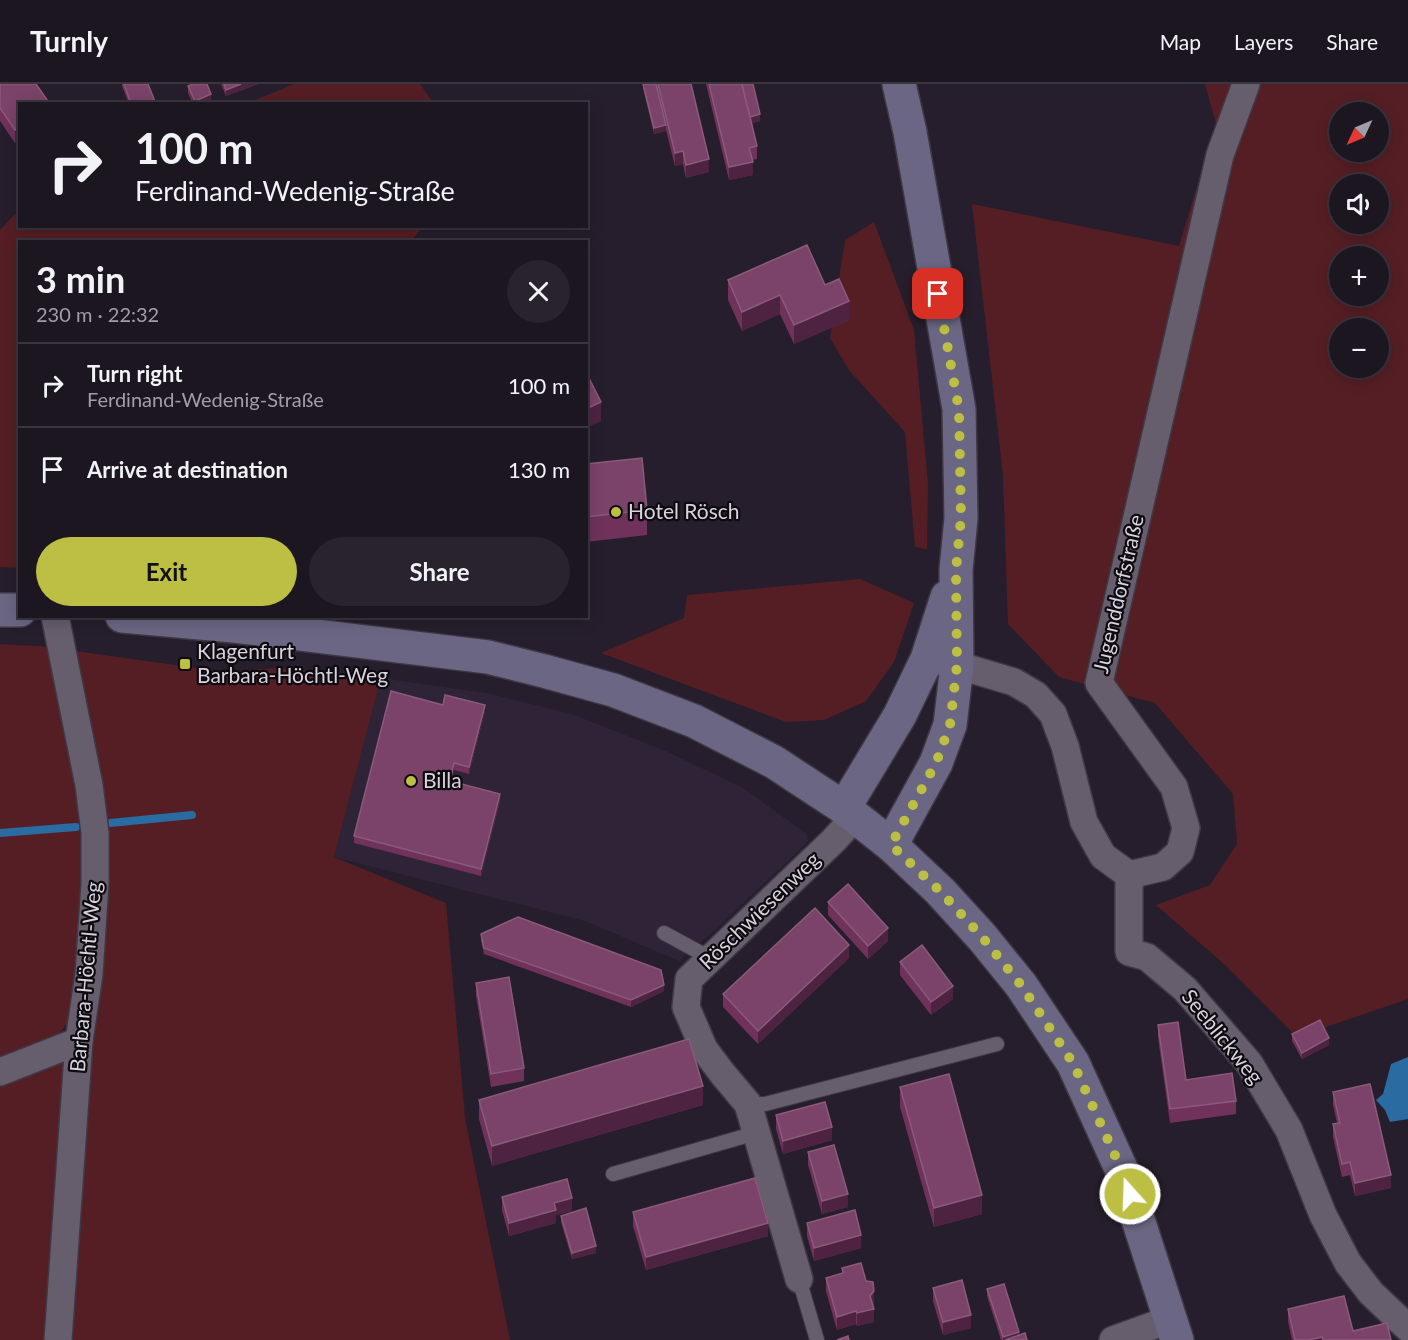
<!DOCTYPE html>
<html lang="en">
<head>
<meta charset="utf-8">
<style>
  body { margin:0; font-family:Lato,sans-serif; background:#29232e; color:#f1f3f6; height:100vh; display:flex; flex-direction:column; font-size:22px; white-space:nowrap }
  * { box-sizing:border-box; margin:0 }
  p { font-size:20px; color:#a09fa5 }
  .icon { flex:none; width:33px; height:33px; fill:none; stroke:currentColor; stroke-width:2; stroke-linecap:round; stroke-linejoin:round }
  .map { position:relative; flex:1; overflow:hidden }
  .details { position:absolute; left:18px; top:156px; width:570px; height:378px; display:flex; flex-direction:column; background:#1c1621; border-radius:0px; box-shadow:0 3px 15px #0003,0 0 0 2px #3a353f }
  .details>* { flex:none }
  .guide { position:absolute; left:18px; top:18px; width:570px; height:126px; border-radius:0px; box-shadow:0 3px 15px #0003,0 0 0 2px #3a353f; background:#1c1621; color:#f1f3f6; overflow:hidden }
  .needle { width:39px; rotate:226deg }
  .fabs { position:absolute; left:1329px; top:18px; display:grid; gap:12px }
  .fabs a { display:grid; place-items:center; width:60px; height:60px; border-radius:50%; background:#1c1621; box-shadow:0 3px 15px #0003,0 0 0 2px #3a353f; font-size:30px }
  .pin { position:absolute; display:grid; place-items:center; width:51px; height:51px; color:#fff; margin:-26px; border-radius:12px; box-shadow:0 3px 9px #0006 }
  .me { position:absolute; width:66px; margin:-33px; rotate:340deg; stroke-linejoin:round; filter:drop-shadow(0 0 4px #0008) }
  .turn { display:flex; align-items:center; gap:21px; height:126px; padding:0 18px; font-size:27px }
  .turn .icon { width:78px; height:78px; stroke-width:2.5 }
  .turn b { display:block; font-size:42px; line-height:51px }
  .round { display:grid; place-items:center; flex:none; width:63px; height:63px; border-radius:32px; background:#29232e }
  .head { display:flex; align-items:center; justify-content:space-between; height:102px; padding:0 18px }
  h1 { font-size:36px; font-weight:700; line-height:45px }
  .action { display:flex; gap:12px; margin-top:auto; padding:12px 18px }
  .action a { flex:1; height:69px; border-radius:36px; background:#bcbf43; color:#111; font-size:24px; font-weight:700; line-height:69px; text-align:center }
  .action a+a { background:#29232e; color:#f1f3f6 }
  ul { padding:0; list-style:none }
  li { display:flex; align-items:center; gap:18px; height:84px; padding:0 18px; border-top:2px solid #3a353f }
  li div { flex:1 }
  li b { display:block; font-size:22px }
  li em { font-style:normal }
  header { display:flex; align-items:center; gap:36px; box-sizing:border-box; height:84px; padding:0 30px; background:#1c1621; border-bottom:2px solid #3a353f }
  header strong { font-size:28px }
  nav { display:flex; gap:33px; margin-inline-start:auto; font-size:21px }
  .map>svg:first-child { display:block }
  .built { fill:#2f2337 }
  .green { fill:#551e25; fill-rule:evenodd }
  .water { fill:#2a6ba2 }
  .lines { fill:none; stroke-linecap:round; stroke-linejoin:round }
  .stream { stroke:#2a6ba2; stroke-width:8 }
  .lane-casing { stroke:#3f3844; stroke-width:16 }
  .street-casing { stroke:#3f3844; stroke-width:30 }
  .secondary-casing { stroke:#3f3844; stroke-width:36 }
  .lane { stroke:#665d6d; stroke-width:14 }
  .street { stroke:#665d6d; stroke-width:27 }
  .secondary { stroke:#6b6683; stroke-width:33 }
  .wall { fill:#70325b }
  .shaded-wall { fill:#4e2342 }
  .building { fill:#7b4369; stroke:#8a5a7b; stroke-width:1.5 }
  .route { stroke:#bcbf43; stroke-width:10; stroke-dasharray:0 18 }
  .poi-dot { fill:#bcbf43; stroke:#0d0a10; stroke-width:2 }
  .labels { text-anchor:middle; stroke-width:4.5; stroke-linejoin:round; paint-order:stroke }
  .poi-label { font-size:21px; fill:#d8d2dc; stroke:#0d0a10; text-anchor:start }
  .street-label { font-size:21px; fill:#d8d2dc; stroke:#0d0a10 }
</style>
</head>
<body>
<header>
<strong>Turnly</strong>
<nav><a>Map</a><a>Layers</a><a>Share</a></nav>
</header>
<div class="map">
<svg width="1408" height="1256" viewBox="0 0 1408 1256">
  <rect width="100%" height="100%" fill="#261e2c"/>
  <polygon class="built" points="381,594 486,609 572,630 666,667 743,704 807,750 808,758 713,848 679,877 585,837 334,773"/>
  <g class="green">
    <polygon points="294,0 420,0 432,17 432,19 248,19"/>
    <path d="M1205,0H1408V915L1297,953L1224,880L1156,821L1210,801L1237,760L1233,710L1155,619L1059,593L1008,540L1003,391L972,120L1179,162L1216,40ZM1340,28H1378V68H1340ZM1340,100H1378V140H1340ZM1340,172H1378V212H1340ZM1340,244H1378V284H1340Z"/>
    <polygon points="19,128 20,142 423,143 410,158 20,158 19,484 0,483 0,146 14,131"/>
    <polygon points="874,138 914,246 928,400 927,465 915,463 905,348 849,286 830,254 845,156"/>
    <polygon points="860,495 914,519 894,578 866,617 824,636 786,638 601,569 684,534 687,511"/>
    <polygon points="0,560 51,563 85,747 87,801 72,933 55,955 0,978"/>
    <polygon points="75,567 225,588 278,584 381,594 334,773 446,819 465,1034 510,1256 0,1256 0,998 89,962"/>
  </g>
  <polygon class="water" points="1408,973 1408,1035 1390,1038 1385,1026 1376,1016 1383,1010 1391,980"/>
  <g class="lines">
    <g class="stream">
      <polyline points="110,739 192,731"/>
      <polyline points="0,749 76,743"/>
    </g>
    <defs>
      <g id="lane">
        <polyline points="664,849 710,874"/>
        <polyline points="748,1020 765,1020 997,960"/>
        <polyline points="613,1090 756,1049"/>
        <polyline points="799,1195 817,1256"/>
      </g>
      <g id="street">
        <polyline points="55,532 89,701 95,749 95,799 89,890 79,957 58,1256"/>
        <polyline points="939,577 957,581 1014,598 1036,611 1053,630 1065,662 1084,738 1103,772 1129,791"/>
        <polyline points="1129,791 1163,783 1180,768 1186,744 1174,703 1099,599 1220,71 1246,0"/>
        <polyline points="1129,791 1129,868 1147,873 1185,905 1249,979 1289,1046 1323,1131 1348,1179 1371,1209 1408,1244"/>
        <polyline points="0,988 79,957"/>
        <polyline points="799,1195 748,1020 722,989 704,965 686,923 689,895 833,757 856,732"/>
        <polyline points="1113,1256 1171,1235"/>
      </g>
      <g id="secondary">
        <polyline points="0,526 20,526"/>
        <polyline points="122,532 234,542 488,573 544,587 613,606 694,637 774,678 844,724 891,761 940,807 982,853 1021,901 1073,979 1123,1089 1177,1256"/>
        <polyline points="844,724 900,631 927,575 947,513"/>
        <polyline points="891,761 936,679 950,641 957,581 956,486 961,434 959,325 910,48 899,0"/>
      </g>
    </defs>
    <use href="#lane" class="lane-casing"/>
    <use href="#street" class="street-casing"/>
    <use href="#secondary" class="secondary-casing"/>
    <use href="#lane" class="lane"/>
    <use href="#street" class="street"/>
    <use href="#secondary" class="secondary"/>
  </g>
  <g class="wall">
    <polygon points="0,0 20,20 20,56 15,59 0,37"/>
    <polygon points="122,0 148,0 156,20 129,20 122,2"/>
    <polygon points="221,0 258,0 226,12"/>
    <polygon points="643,0 691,0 709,88 686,94 683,80 675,82 666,46 666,47 654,50 643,4"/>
    <polygon points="706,0 753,0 760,37 752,39 757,62 757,75 752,76 753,91 729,96"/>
    <polygon points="188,2 211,17 205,20 193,20 188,9"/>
    <polygon points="728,196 825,201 849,236 794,260 780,230 742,247 728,216"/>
    <polygon points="586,380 647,426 647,451 586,458"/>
    <polygon points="485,628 469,690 454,686 451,698 500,717 481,792 354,759 354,752"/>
    <polygon points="828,818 888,857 868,875 828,831"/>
    <polygon points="481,850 664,907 631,923 484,870 481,857"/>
    <polygon points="849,874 758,960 723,923 723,910"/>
    <polygon points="900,878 953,915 931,931 900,891"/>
    <polygon points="476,899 524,984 524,997 491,1003 476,912"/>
    <polygon points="1158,941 1186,996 1236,1017 1236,1030 1170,1039 1158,954"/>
    <polygon points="1292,950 1329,961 1302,975 1292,957"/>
    <polygon points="900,1003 982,1130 934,1143 900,1023"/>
    <polygon points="1333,1008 1391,1104 1355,1112 1350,1091 1342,1093 1333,1053 1333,1040 1337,1039 1333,1021"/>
    <polygon points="479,1016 703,1021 492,1082 479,1035"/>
    <polygon points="776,1031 832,1056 783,1070 776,1045"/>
    <polygon points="808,1068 848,1123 822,1130 808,1081"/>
    <polygon points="502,1113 572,1127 556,1131 556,1139 509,1152 502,1126"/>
    <polygon points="633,1128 768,1152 646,1186 633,1142"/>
    <polygon points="561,1132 596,1169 572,1175 561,1138"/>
    <polygon points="807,1139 861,1164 814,1177 807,1152"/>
    <polygon points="842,1184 866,1197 874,1220 873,1221 874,1238 857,1242 856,1240 837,1246 826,1207 826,1194 842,1189"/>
    <polygon points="933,1204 971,1244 943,1251 933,1217"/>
    <polygon points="987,1205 1019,1251 1027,1256 1001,1256 987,1212"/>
    <polygon points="1288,1225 1353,1247 1391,1256 1292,1256 1288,1238"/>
  </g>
  <g class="shaded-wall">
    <polygon points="241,0 258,0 226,12 226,6"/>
    <polygon points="211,10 211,17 205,20 195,20 195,17"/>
    <polygon points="760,30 760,37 749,40 749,33"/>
    <polygon points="666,41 666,47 654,50 654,44"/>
    <polygon points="20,43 20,56 15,59 15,46"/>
    <polygon points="683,67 683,80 675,82 675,69"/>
    <polygon points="709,75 709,88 686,94 686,81"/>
    <polygon points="753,78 753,91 729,96 729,83"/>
    <polygon points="780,211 780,230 742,247 742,228"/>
    <polygon points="849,217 849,236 794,260 794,241"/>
    <polygon points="601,318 601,337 586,344 586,325"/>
    <polygon points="485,621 485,628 469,690 469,683"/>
    <polygon points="454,679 454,686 450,704 450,697"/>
    <polygon points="500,710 500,717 481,792 481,785"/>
    <polygon points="888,844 888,857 868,875 868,862"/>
    <polygon points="849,861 849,874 758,960 758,947"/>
    <polygon points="664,901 664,907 631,923 631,916"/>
    <polygon points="953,902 953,915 931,931 931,918"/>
    <polygon points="1329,954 1329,961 1302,975 1302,969"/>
    <polygon points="703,1002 703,1021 492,1082 492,1062"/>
    <polygon points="832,1043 832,1056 783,1070 783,1057"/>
    <polygon points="1391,1091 1391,1104 1355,1112 1355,1099"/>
    <polygon points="848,1110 848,1123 822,1130 822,1117"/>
    <polygon points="982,1111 982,1130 934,1143 934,1124"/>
    <polygon points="572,1114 572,1127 556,1131 556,1139 509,1152 509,1139 554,1119"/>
    <polygon points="768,1139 768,1152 646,1186 646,1173"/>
    <polygon points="861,1151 861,1164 814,1177 814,1164"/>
    <polygon points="596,1162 596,1169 572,1175 572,1169"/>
    <polygon points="874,1207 874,1220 870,1225 870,1212"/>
    <polygon points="874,1225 874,1238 857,1242 857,1229"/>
    <polygon points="856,1227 856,1240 837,1246 837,1233"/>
    <polygon points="971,1231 971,1244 943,1251 943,1238"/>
    <polygon points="1019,1248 1019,1254 1014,1256 1003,1256 1003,1253"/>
    <polygon points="1322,1253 1322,1256 1309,1256"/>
  </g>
  <g class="building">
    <polygon points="0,0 36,0 50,20 20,20 20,43 15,46 0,24"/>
    <polygon points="124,0 148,0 156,20 131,20"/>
    <polygon points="193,0 207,0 211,10 195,17 188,2"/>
    <polygon points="224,0 241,0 226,6"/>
    <polygon points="643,0 656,0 666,41 654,44"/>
    <polygon points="658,0 691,0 709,75 686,81 683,67 675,69"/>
    <polygon points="709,0 742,0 757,62 749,64 753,78 729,83"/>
    <polygon points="742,0 753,0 760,30 750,33"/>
    <polygon points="807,161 825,201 839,195 849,217 794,241 780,211 742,228 728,196"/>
    <polygon points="590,296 601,318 586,325 586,298"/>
    <polygon points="642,374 647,426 586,433 586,380"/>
    <polygon points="391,607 443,621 445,611 485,621 469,683 454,679 450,697 500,710 481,785 354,752"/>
    <polygon points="848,800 888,844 868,862 828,818"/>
    <polygon points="815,824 849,861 758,947 723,910"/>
    <polygon points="518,833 661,886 664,901 631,916 484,864 481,850"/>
    <polygon points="922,861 953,902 931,918 900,878"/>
    <polygon points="509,893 524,984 491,990 476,899"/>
    <polygon points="1320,936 1329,954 1302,969 1292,950"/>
    <polygon points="1178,938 1186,996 1232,989 1236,1017 1170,1025 1158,941"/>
    <polygon points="689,955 703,1002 492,1062 479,1016"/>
    <polygon points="949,990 982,1111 934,1124 900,1003"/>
    <polygon points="1370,1000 1391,1091 1355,1099 1350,1078 1342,1080 1333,1040 1340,1039 1333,1008"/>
    <polygon points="825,1018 832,1043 783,1057 776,1031"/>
    <polygon points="834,1061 848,1110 822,1117 808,1068"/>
    <polygon points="755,1094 768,1139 646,1173 633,1128"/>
    <polygon points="567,1095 572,1114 554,1119 556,1126 509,1139 502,1113"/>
    <polygon points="586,1124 596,1162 572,1169 561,1132"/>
    <polygon points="855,1126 861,1151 814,1164 807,1139"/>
    <polygon points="861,1179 866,1197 873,1198 874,1207 870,1212 874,1225 857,1229 856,1227 837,1233 826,1194 843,1189 842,1184"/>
    <polygon points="962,1196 971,1231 943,1238 933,1204"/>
    <polygon points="1004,1200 1019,1248 1003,1253 987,1205"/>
    <polygon points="1344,1212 1353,1247 1387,1239 1391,1256 1323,1256 1322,1253 1309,1256 1295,1256 1288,1225"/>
    <polygon points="1025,1249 1027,1256 1005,1256"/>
    <polygon points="848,1252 849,1256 837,1256"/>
  </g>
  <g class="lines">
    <polyline class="route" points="938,210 959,326 961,434 956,486 957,581 950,641 936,679 891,761 940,807 982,853 1021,901 1073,979 1123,1089 1130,1110"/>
  </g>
  <g class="poi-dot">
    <circle cx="616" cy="428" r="6"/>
    <rect x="179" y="574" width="12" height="12" rx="3"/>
    <circle cx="411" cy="697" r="6"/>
  </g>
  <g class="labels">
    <g class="poi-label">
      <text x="628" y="435">Hotel Rösch</text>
      <text x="197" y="575">Klagenfurt<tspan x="197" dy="24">Barbara-Höchtl-Weg</tspan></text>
      <text x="423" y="704">Billa</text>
    </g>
    <g class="street-label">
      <text transform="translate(1119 510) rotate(-77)" y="7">Jugenddorfstraße</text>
      <text transform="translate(760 827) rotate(-44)" y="7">Röschwiesenweg</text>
      <text transform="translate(86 893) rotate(-85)" y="7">Barbara-Höchtl-Weg</text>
      <text transform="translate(1222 953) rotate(51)" y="7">Seeblickweg</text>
    </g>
  </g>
</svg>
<div class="fabs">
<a><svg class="needle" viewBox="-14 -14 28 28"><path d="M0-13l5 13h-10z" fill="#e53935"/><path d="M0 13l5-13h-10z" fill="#a09fa5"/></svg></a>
<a><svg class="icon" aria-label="sound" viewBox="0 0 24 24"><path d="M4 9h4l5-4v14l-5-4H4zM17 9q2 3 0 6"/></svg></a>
<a>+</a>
<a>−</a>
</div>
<div class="pin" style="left:938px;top:210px;background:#d93025"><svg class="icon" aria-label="arrive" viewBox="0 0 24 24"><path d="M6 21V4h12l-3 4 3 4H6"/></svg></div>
<svg class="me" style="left:1130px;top:1110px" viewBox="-20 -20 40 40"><circle r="17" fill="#bcbf43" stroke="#fff" stroke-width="3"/><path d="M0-11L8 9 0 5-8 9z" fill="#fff"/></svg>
<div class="guide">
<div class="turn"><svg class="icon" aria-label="right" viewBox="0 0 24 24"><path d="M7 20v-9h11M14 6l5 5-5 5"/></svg><div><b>100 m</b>Ferdinand-Wedenig-Straße</div></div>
</div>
<section class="details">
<div class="head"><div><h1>3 min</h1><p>230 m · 22:32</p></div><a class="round"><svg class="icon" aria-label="close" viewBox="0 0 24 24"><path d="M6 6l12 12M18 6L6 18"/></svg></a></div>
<ul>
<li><svg class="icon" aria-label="right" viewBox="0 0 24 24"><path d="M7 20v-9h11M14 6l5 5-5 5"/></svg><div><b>Turn right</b><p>Ferdinand-Wedenig-Straße</p></div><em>100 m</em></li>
<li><svg class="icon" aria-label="arrive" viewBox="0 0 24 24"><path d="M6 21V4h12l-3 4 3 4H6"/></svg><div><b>Arrive at destination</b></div><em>130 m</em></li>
</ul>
<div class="action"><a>Exit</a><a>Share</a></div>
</section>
</div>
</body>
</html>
